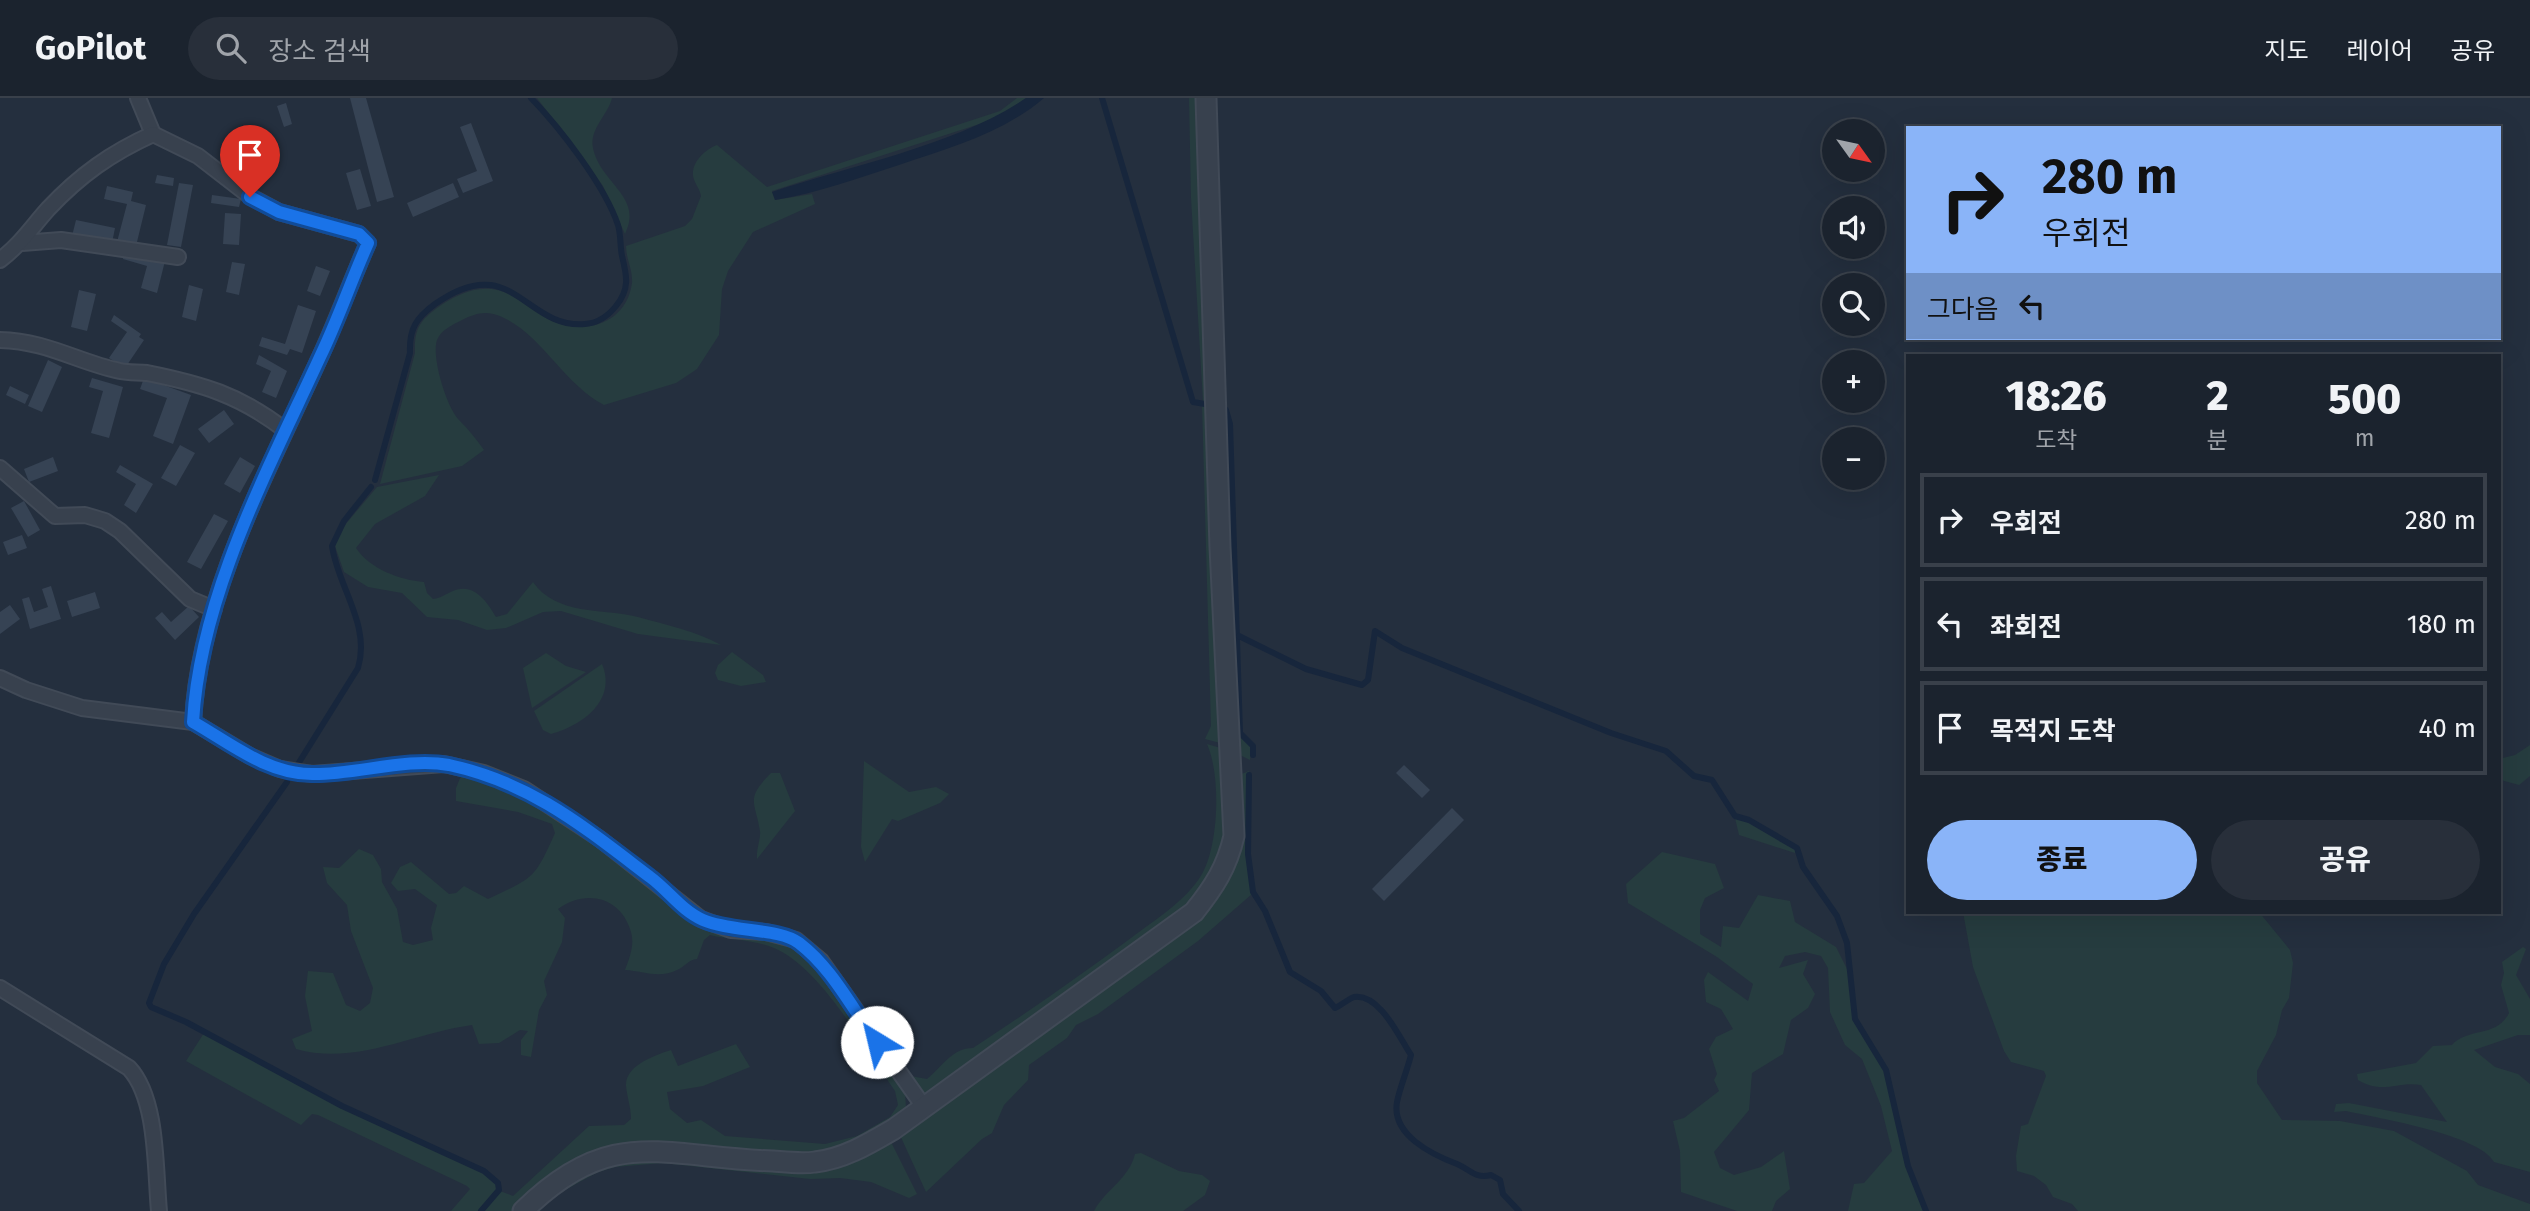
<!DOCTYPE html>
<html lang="ko">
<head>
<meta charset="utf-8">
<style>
  body { margin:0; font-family:"Fira Sans","Noto Sans KR",sans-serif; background:#282f3a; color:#f1f3f6; height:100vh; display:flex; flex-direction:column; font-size:26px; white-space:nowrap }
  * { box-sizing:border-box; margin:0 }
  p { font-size:23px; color:#a0a4aa }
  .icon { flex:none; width:38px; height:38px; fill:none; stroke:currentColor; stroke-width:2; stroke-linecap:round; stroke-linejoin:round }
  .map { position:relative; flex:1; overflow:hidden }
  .side { position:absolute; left:1906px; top:256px; width:595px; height:560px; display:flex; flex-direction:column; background:#1b232e; border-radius:0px; box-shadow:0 7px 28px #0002,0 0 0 2px #39404a }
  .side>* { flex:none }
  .hud { position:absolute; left:1906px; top:28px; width:595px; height:214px; border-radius:0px; box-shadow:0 7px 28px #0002,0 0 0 2px #39404a; background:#8ab4f8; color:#111; overflow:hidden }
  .needle { width:46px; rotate:123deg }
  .fabs { position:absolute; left:1822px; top:21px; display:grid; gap:14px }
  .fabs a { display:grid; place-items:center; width:63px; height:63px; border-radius:50%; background:#1b232e; box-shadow:0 7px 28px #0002,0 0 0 2px #39404a; font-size:35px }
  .pin { position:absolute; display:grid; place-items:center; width:60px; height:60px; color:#fff; margin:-72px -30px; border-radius:50% 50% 50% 0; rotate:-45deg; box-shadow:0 0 7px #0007 }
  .pin .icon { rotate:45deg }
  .me { position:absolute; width:77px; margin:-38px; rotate:324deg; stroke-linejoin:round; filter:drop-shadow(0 0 5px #0008) }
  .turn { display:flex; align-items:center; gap:24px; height:147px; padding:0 21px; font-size:32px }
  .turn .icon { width:91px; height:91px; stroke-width:2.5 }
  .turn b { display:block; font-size:49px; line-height:60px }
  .then { display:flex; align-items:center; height:66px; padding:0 21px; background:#0003; gap:14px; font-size:26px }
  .eta { display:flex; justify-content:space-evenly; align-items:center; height:119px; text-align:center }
  .eta b { font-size:42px; font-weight:800; line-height:49px }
  .cta { display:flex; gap:14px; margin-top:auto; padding:14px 21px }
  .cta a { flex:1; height:80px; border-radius:42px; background:#8ab4f8; color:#111; font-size:28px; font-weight:800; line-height:80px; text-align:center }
  .cta a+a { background:#282f3a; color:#f1f3f6 }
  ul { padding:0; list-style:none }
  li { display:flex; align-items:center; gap:21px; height:94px; margin:0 14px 10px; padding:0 7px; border:4px solid #39404a; border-radius:0px }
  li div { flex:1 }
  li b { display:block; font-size:26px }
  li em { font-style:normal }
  header { display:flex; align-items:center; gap:42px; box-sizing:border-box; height:98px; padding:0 35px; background:#1b232e; border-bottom:2px solid #39404a }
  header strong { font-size:33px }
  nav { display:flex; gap:38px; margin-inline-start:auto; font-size:24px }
  .search { width:490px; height:63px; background:#282f3a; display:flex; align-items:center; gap:18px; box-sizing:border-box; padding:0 24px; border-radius:38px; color:#a0a4aa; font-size:26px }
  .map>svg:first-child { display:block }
  .green { fill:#263c3f }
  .water { fill:#17263c }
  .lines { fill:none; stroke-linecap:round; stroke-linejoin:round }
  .stream { stroke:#17263c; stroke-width:6 }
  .building { fill:#364354 }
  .minor-casing { stroke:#414a57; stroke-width:18 }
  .tertiary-casing { stroke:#414a57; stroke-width:23 }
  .minor { stroke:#38414e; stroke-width:14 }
  .tertiary { stroke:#38414e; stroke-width:19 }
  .route-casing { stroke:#114b97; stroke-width:18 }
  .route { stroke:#1a73e8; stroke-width:12 }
</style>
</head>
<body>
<header>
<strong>GoPilot</strong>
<div class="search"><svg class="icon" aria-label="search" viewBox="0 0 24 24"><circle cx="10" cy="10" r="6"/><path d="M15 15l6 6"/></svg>장소 검색</div>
<nav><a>지도</a><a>레이어</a><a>공유</a></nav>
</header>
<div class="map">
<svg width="2530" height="1113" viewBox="0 0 2530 1113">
  <rect width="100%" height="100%" fill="#242f3e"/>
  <g class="green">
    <path d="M537,0H612C608,17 589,31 593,50C600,85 644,99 625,136L603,88Z"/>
    <path d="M1017,0H1026L998,20L772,93L775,102L812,96L815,106L753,134L728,173L722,191L719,237L697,271L676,285L604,307C564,286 541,236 502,219C487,212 476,215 462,222C452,227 441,232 437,242C431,259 447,311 460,323C469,332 476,341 484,352L462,368L380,386L415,255C414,233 419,223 437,210C454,198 475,187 497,192C516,196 531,213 548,221C581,238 626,228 632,185C633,172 626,161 626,148L685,128L692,121L701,98C700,91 693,83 693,77C692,63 706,51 717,47L767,89L1000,13Z"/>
    <polygon points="1189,0 1201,0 1224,646 1205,641 1211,628 1202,307 1207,308 1203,304 1191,100"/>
    <polygon points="1225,319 1236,540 1238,637 1251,649 1250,662 1234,654"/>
    <path d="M439,377L425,398L375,426L356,450C370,471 400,482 424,484L427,495L433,501C442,500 445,496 453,493C474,484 487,504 496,519L507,516L533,484C557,518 602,510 638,519C667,527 695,533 721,547L638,536L561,513L543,514L506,530L487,532L458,522L427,519L402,495L368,489L344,474L335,448L339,434L377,389Z"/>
    <polygon points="732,554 763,577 766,584 741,588 718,582 715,575 718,567"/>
    <polygon points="546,555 566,568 586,574 532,610 523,570"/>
    <path d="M602,566C617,602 583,627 551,636L543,632L534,613Z"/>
    <path d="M1207,646L1224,651L1225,737L1222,756L1189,809L926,998L905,977L927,981C943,968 952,950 973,950C1027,915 1079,878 1131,840C1156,821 1186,803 1202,776C1219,746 1221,677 1207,646Z"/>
    <polygon points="2530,647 2530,678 2519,687 2501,682 2499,689 2499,661 2515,657"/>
    <polygon points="864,663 909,694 936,689 949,696 940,705 898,723 892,721 865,764 861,749"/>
    <path d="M463,673L510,689L582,734L678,810L748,837L791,847L813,863L905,993L906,1011L879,1035L819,1059L640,1047L517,1113H483L500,1093L513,1098L589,1028L624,1027L631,1021C631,1009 627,999 626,988C625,967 656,957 671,952L678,968L736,946L750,969L703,988L667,994L670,1011L687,1025L701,1022L725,1038L825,1046L857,1038L890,1019L898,1007L895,993C865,950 821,870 774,850C756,842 730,842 710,837L704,842L697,861C688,862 686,868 677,872C659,881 643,873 625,872C629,861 635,847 631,834C621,798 585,791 558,811L565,820L562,844L544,883L547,897L539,912L531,959L521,957V942L528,933L520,932L499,945L479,946L472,927C413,935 356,968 296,951L292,941L312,933L305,898L308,873L333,875L346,907L360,913L370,905L373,890L351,833L347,807L327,785L323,769L339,770L359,751L373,757L381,771L382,784L397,811L403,844L413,847L433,842L431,830L437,807L415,791L398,793L391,785L400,769L411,764L449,796L456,795L464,788L488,801C534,779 534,782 555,735L552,726L518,714L456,703V690Z"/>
    <polygon points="1249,673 1247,758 1252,796 1198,843 1098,916 1076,927 1067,940 1029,967 1028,982 1004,1007 992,1035 982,1041 926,1094 899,1035 1217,791 1234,679"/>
    <path d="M771,675H780L795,713L757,761C756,752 761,740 760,733C755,703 745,701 771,675Z"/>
    <polygon points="1735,720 1751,725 1795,751 1795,755 1739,737"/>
    <polygon points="1662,754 1715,766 1724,790 1705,800 1700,812 1700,836 1721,849 1723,828 1739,830 1758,797 1790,803 1795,824 1836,849 1848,873 1854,923 1885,973 1907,1068 1925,1113 1848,1113 1854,1086 1864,1085 1892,1053 1881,1008 1862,961 1845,947 1830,914 1828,870 1821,858 1805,854 1785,858 1779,870 1808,862 1803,876 1815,896 1808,910 1791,922 1783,956 1752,975 1749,1012 1714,1054 1720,1070 1734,1077 1761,1069 1784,1053 1790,1091 1776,1103 1772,1113 1737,1113 1681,1094 1680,1053 1673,1023 1684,1020 1719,993 1714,982 1717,976 1709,951 1716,939 1733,931 1721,911 1706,904 1704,882 1708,874 1748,903 1753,886 1717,859 1628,805 1626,786"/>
    <polygon points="1963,814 2259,814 2290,852 2293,865 2289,900 2282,912 2276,937 2257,973 2257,985 2282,1022 2340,1023 2394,1033 2467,1073 2478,1087 2530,1106 2530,1113 2078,1113 2072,1106 2053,1099 2046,1087 2034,1078 2017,1073 2016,1058 2021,1028 2028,1026 2046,978 2044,973 2011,964 2004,953 1973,869"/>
    <path d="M2523,849L2526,851L2516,877L2530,901V937H2518L2474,952L2495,969L2518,976L2530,986V1074L2494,1064C2480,1037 2378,1020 2346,1013L2334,1014L2336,1006L2349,1005L2447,1024L2421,987C2396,983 2384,997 2358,982L2357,976L2416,965L2433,948L2452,947C2468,929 2497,940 2509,915L2501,887L2504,875L2502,864Z"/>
    <polygon points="204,935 341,1009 484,1074 497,1086 497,1091 479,1113 451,1113 470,1091 467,1088 318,1017 312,1016 301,1027 186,963"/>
    <polygon points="891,1044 917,1096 909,1100 871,1084 840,1080 810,1081 663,1065 615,1069 596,1075 540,1106 557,1091 617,1062 866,1057"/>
    <path d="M1141,1055L1179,1073L1202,1077L1210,1083L1205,1097L1183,1113H1094C1106,1091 1129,1081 1135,1056Z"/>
  </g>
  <path class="water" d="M1026,0H1044C1003,35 950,50 899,67C858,80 818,95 775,102L772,94C850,68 960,46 1026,0Z"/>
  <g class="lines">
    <g class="stream">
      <polyline points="1102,0 1193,304 1205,306"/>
      <polyline points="1226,312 1230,326 1240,635 1253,648 1253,657"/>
      <path d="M375,382L410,255C409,231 416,220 435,206C513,151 524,231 585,226C599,225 608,218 616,208C630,191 627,178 622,158C620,148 621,137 618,127C605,88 560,30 531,0"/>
      <polyline points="1239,538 1306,571 1362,587 1368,582 1375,533 1402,550 1611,635 1666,653 1694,678 1712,682 1735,718 1749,722 1797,750 1803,769 1837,818 1847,845 1855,921 1886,972 1908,1068 1926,1113"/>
      <path d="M298,666L358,570C371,527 338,489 332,448L344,423L371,389"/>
      <path d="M1249,677L1248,756L1253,794L1265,813L1290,874L1321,893L1335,910C1342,907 1348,901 1354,899C1380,895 1400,941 1411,957C1407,973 1400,989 1397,1004C1391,1037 1433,1057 1457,1066C1471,1072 1475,1081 1491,1077L1500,1082L1503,1096L1519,1113"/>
      <polyline points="287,684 194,816 164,866 149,905 151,909 186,924 342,1008 484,1073 498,1085 499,1092 481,1113"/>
    </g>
  </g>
  <g class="building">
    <polygon points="350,0 366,0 394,99 377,104"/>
    <polygon points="286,5 292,26 284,29 277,8"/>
    <polygon points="471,25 493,83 463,95 457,81 477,73 460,29"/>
    <polygon points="360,71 371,108 357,112 346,75"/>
    <polygon points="157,77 174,80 173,88 155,85"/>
    <polygon points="179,85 193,87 181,149 167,147"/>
    <polygon points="453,85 459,99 413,119 407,105"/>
    <polygon points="107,88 133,94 131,103 146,107 136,148 117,144 127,106 104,101"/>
    <polygon points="212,97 241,101 239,109 211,105"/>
    <polygon points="225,115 241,116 239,147 223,146"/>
    <polygon points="76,122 115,130 112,145 72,138"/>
    <polygon points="125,152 165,163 157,195 141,190 147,168 123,161"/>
    <polygon points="232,164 245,166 239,197 226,194"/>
    <polygon points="316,168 330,173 320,198 307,193"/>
    <polygon points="189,187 203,191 196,223 182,219"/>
    <polygon points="79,192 96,196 87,233 71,229"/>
    <polygon points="298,207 316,213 302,255 290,251 287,257 259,248 262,239 285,246"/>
    <polygon points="114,217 141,236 139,239 144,242 125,270 109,260 127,234 111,223"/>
    <polygon points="259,257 287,273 276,300 262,294 271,273 256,266"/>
    <polygon points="48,262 62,269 42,314 28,308"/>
    <polygon points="92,280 123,289 109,340 91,335 103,293 89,289"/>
    <polygon points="144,280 191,297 173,346 153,338 167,300 140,291"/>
    <polygon points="10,288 29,297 25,306 6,297"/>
    <polygon points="224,312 234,326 209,345 198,331"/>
    <polygon points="180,347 195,355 176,388 161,380"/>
    <polygon points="53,359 58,373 29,384 24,371"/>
    <polygon points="240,359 255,368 240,395 224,386"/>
    <polygon points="120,367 153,386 136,415 124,407 136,386 116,374"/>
    <polygon points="24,403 40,432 28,439 11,410"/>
    <polygon points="214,416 228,423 201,471 187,464"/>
    <polygon points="22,437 27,450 8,457 3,444"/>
    <polygon points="51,488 61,521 30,531 22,501 29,499 34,514 48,509 42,491"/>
    <polygon points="95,494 100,510 72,519 67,503"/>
    <polygon points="10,507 20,521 0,536 0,514"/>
    <polygon points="189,508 199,519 175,542 155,520 162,514 171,524"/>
    <polygon points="1404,667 1430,692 1422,700 1396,675"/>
    <polygon points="1452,710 1464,722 1384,803 1372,791"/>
  </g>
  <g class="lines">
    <defs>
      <g id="minor">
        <polyline points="138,0 153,36"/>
        <polyline points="22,145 61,142 178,159"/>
        <path d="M0,162C21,146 31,130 48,111C80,77 111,55 153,36L198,58L251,99L279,114L359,136L368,145C351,183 337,222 320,259C269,372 199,498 193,624"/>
        <path d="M0,242C47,243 77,264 120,273C129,275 138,274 147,275C202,286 240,297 285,332"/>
        <polyline points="0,370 55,418 85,417 105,423 120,433 190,501 214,511"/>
        <polyline points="0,580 26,592 82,610 193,624 250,658 280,671 312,676 444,666 484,675 524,691 600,741 701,821 731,832 766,834 796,842 821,863 924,1009"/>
        <path d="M0,890L129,970C158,1001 155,1072 159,1113"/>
      </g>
      <path id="tertiary" d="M523,1113C612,1025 664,1060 773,1063C786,1064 802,1066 815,1064C844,1061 870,1045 894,1031L1194,814C1214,789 1227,769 1234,738L1220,449L1206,0"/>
    </defs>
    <use href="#minor" class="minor-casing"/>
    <use href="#tertiary" class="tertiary-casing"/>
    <use href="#minor" class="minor"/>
    <use href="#tertiary" class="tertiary"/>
  </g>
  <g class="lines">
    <defs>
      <path id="route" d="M250,99L279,114L359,136L368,145C351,183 338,222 320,259C268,372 200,498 193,624C230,645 267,676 312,676C355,677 407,659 449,667C532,685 584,729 650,779C668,792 682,813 703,822C730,834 780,830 799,845C833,871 852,911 877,944"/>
    </defs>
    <use href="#route" class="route-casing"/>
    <use href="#route" class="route"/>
  </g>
</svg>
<div class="fabs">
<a><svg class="needle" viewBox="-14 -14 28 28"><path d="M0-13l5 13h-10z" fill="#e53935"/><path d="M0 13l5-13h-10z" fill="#a0a4aa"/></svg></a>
<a><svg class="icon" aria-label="sound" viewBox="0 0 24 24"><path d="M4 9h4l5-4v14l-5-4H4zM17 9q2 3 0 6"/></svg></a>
<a><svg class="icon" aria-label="search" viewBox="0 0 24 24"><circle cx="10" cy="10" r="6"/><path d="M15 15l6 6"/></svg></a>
<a>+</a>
<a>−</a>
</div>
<div class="pin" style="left:250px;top:99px;background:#d93025"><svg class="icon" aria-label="arrive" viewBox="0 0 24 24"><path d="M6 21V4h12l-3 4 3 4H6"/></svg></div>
<svg class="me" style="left:877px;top:944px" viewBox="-20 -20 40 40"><circle r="19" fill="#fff"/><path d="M0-13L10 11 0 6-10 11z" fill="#1a73e8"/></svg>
<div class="hud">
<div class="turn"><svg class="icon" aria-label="right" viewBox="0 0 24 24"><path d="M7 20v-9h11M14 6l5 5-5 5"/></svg><div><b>280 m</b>우회전</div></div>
<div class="then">그다음<svg class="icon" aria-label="left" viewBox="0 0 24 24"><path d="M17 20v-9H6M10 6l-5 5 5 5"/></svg></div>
</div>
<section class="side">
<div class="eta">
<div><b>18:26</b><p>도착</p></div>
<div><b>2</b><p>분</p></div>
<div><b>500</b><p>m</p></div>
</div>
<ul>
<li><svg class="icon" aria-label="right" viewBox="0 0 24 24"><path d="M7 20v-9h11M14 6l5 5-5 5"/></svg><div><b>우회전</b></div><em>280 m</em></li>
<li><svg class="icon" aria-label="left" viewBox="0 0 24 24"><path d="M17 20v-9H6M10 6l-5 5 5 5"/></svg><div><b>좌회전</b></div><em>180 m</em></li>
<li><svg class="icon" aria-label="arrive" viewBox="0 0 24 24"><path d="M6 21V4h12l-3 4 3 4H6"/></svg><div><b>목적지 도착</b></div><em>40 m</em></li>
</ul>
<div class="cta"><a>종료</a><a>공유</a></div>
</section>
</div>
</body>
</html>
